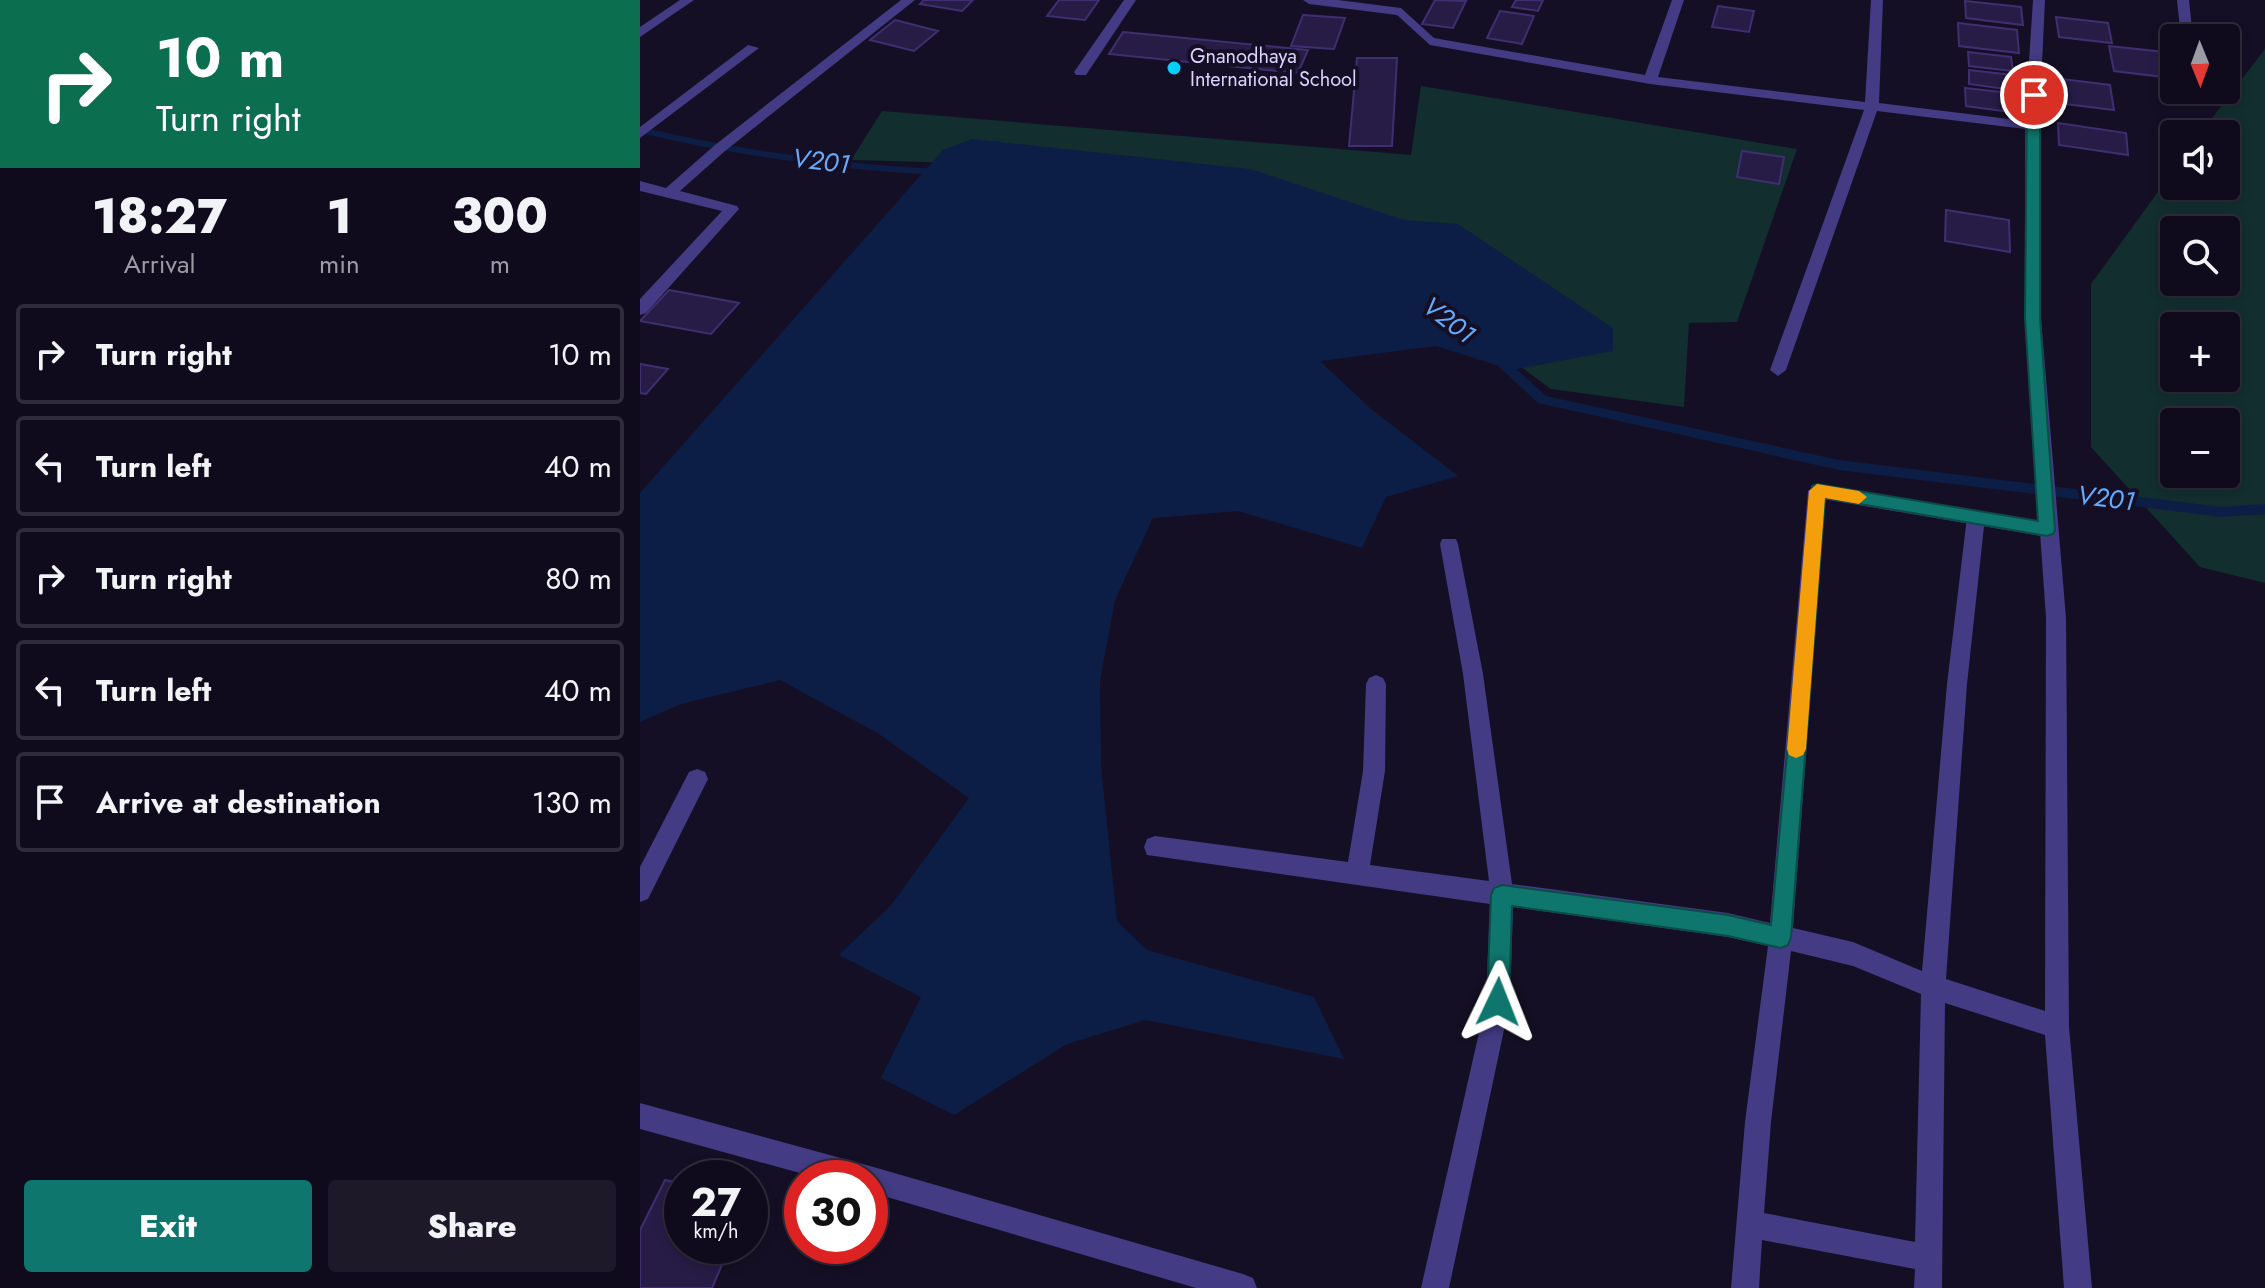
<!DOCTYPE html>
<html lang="en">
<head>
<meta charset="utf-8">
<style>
  body { margin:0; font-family:Jost,sans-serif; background:#1e1929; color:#f1f3f6; height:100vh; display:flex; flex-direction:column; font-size:30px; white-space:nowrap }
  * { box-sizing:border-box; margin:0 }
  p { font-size:26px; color:#9c9ba3 }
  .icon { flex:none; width:44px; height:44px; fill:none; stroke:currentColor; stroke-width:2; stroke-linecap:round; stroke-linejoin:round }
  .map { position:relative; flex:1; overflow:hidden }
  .side { display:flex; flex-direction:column; background:#100b1c; width:640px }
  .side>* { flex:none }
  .hud { background:#0b6e4f; color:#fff; overflow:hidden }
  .needle { width:52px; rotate:179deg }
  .tools { position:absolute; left:1520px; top:24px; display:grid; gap:16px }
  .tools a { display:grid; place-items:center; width:80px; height:80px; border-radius:8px; background:#100b1c; box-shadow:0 4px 12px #0003,0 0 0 2px #302b3b; font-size:40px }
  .speed { position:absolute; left:24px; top:1160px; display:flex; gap:16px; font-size:40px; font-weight:700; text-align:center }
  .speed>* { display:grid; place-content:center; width:104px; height:104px; border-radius:50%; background:#100b1c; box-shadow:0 4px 12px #0003,0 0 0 2px #302b3b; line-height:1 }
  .speed small { font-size:20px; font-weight:400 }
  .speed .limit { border:12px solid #d22; background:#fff; color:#111 }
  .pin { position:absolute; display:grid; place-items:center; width:68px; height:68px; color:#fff; margin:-34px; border:4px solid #fff; border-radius:50%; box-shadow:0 2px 8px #0007 }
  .me { position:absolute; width:88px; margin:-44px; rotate:2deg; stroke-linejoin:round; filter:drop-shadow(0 0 6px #0008) }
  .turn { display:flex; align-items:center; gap:28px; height:168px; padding:0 24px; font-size:36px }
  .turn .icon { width:104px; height:104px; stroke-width:2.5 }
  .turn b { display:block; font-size:56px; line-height:68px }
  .eta { display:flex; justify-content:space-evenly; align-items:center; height:136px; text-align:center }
  .eta b { font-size:48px; font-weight:800; line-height:56px }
  .button { display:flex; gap:16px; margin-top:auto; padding:16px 24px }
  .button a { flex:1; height:92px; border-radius:8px; background:#0f766e; color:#fff; font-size:32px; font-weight:800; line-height:92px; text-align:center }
  .button a+a { background:#1e1929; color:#f1f3f6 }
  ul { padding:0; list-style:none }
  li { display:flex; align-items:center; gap:24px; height:100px; margin:0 16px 12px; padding:0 8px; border:4px solid #302b3b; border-radius:8px }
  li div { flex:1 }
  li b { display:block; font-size:30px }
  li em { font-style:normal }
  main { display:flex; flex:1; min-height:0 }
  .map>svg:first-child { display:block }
  .green { fill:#122e2f; fill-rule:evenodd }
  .water { fill:#0d1e46 }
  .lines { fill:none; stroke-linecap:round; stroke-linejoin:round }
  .stream { fill:#0d1e46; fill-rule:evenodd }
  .building { fill:#271c46; stroke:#402e71; stroke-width:2 }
  .service { fill:#433b83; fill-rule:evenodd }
  .minor { fill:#433b83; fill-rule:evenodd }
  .route { fill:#0f766e; stroke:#0a4d48; stroke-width:2 }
  .slow { fill:#f59e0b }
  .poi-dot { fill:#05cff9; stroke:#150f25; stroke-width:3 }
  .labels { text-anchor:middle; stroke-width:8; stroke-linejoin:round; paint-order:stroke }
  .far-poi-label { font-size:20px; fill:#dcd4fe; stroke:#150f25; text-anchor:start }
  .water-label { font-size:26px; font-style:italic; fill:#65abfc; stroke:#150f25 }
</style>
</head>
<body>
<main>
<section class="side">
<div class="hud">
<div class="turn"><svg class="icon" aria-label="right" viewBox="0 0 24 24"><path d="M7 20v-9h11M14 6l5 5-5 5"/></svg><div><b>10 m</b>Turn right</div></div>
</div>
<div class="eta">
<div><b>18:27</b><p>Arrival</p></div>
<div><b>1</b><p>min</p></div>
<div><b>300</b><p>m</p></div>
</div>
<ul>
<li><svg class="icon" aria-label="right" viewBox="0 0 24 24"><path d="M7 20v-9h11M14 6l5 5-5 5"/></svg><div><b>Turn right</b></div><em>10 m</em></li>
<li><svg class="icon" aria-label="left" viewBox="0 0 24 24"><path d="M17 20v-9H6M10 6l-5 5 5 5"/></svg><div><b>Turn left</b></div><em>40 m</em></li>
<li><svg class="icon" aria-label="right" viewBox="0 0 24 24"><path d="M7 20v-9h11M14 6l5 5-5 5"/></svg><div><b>Turn right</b></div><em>80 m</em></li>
<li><svg class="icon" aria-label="left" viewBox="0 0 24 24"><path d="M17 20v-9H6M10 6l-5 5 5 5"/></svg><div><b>Turn left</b></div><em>40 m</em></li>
<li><svg class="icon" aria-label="arrive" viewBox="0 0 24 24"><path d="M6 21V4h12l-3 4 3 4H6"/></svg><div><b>Arrive at destination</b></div><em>130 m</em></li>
</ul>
<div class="button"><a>Exit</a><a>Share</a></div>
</section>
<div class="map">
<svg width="1625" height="1288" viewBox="0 0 1625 1288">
  <rect width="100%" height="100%" fill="#150f25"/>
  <g class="green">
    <path d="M1625,49V583L1560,567L1451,447V284L1534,170V186H1586V134H1560ZM1534,230H1586V282H1534ZM1534,326H1586V378H1534ZM1534,422H1586V474H1534Z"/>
    <polygon points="781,86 1157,149 1097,322 1049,323 1044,407 911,389 650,197 505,168 211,160 242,111 771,155"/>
  </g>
  <polygon class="water" points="332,139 610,169 764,220 818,224 973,328 973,351 872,370 796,346 680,361 731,409 818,476 746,497 722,548 598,511 513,518 475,600 460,681 461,766 477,921 507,950 674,997 704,1059 505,1020 427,1044 314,1115 241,1078 281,997 199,955 252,904 329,798 239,734 140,680 41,704 0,722 0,493 303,150"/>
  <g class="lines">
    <g class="stream">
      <path d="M0,127C99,150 199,164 300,169L305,172L300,175C199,170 99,156 0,133Z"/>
      <polygon points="859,356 863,357 906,396 1199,460 1582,507 1625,504 1625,514 1582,517 1199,470 898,403 855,363 853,360"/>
    </g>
  </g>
  <g class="building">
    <polygon points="284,0 333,0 322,11 280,4"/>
    <polygon points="419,0 459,0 445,20 407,16"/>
    <polygon points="795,0 826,1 813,28 782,24"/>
    <polygon points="876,0 903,0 898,11 872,7"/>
    <polygon points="1325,1 1381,7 1383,25 1326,18"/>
    <polygon points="1078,6 1114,11 1109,32 1072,27"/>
    <polygon points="860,11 894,16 882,44 847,38"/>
    <polygon points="663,15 705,18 694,49 651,46"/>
    <polygon points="1416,17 1468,23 1472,43 1419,37"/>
    <polygon points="255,20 298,31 274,51 230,40"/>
    <polygon points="1318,23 1377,30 1379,53 1319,46"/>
    <polygon points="483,32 668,50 658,73 469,54"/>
    <polygon points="1469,46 1525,52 1532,78 1474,71"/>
    <polygon points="1328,52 1371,57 1373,71 1329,66"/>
    <polygon points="717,58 757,58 752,146 709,146"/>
    <polygon points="1329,70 1372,75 1373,90 1329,84"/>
    <polygon points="1414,78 1470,85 1474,110 1418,103"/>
    <polygon points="1325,88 1369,93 1371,112 1326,106"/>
    <polygon points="1418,123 1486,133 1488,155 1419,145"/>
    <polygon points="1102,151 1144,157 1139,184 1097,177"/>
    <polygon points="1306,210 1369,220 1370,252 1305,241"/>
    <polygon points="29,290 99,303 71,334 0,321"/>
    <polygon points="0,364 28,369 6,394 0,393"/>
    <polygon points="25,1180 42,1183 42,1246 90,1246 72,1288 0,1288 0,1230"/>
  </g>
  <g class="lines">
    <g class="service">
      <polygon points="484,0 496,0 446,75 436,75 434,72"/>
      <polygon points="1177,484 1407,523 1414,525 1416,530 1414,535 1407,537 1177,498 1168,491"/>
    </g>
    <g class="minor">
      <polygon points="40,0 54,0 0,37 0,27"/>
      <polygon points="261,0 275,0 85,151 40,191 97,206 99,209 6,313 0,315 0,299 82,211 0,191 0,181 26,188 75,145"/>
      <path d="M663,0H698L761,8L794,38L1005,75L1032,0H1044L1018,77L1225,102L1231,0H1243L1239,103L1385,121L1393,0H1405L1399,126L1401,318L1426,618L1429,1027L1452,1288H1424L1405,1035L1305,1003L1302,1288H1274L1275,1269L1122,1240L1119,1288H1091L1105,1122L1128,946L1088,937L873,907L870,1002L809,1288H781L846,1002L850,904L507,855L504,847L507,839L515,836L708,862L723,771L726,684L729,678L736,675L743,678L746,684L745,771L730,865L849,881L823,674L800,544L802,539H816L818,544L843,674L872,884L1088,913L1130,923L1168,491L1177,484L1186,491L1153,928L1213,942L1282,971L1307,684L1327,517L1336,510L1345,517L1327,684L1306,979L1405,1011L1406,618L1385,318V129L1237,111L1146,370L1138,376L1130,370L1224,110L1010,84L790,45L757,15L669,4ZM1151,951L1213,966L1281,994L1275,1242L1124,1213L1131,1122Z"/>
      <polygon points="1537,0 1549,0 1553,38 1541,38"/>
      <polygon points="108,45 119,48 0,138 0,127"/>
      <polygon points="57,769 65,772 68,779 8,899 0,902 0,867 49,772"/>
      <polygon points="0,1103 230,1166 603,1274 613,1278 617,1288 556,1288 230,1192 230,1178 178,1178 0,1129"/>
    </g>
  </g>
  <polygon class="route" points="1394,91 1400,95 1400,318 1415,530 1413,534 1407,536 1185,498 1151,937 1148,945 1141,948 1088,936 872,906 869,1002 865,1009 858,1013 850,1009 847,1002 851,895 854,888 862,885 1088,915 1131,925 1172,486 1177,484 1398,521 1385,318 1387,95"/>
  <polygon class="slow" points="1177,484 1219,491 1227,497 1219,504 1185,498 1166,749 1163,755 1156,758 1149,755 1147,749 1169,491"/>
  <circle class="poi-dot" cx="534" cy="68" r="8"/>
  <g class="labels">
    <g class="far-poi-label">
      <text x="550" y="63">Gnanodhaya<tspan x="550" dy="23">International School</tspan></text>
    </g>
    <g class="water-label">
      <text transform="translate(181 161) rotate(7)" y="9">V201</text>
      <text transform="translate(809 320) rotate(38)" y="9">V201</text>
      <text transform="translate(1466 498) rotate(7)" y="9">V201</text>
    </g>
  </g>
</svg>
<div class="tools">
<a><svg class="needle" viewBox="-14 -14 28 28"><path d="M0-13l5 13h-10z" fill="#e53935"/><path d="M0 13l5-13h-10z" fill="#9c9ba3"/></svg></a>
<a><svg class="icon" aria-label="sound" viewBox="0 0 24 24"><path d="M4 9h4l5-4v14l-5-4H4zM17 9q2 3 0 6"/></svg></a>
<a><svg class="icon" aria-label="search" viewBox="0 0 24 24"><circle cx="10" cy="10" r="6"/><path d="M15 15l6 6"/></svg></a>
<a>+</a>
<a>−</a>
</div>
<div class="speed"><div>27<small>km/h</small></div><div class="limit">30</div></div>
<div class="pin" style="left:1394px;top:95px;background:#d93025"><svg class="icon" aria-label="arrive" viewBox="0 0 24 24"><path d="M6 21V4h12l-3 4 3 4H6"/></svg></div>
<svg class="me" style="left:858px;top:1002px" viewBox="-20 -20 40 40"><path d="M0-17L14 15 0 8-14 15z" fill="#0f766e" stroke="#fff" stroke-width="4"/></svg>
</div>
</main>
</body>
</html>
